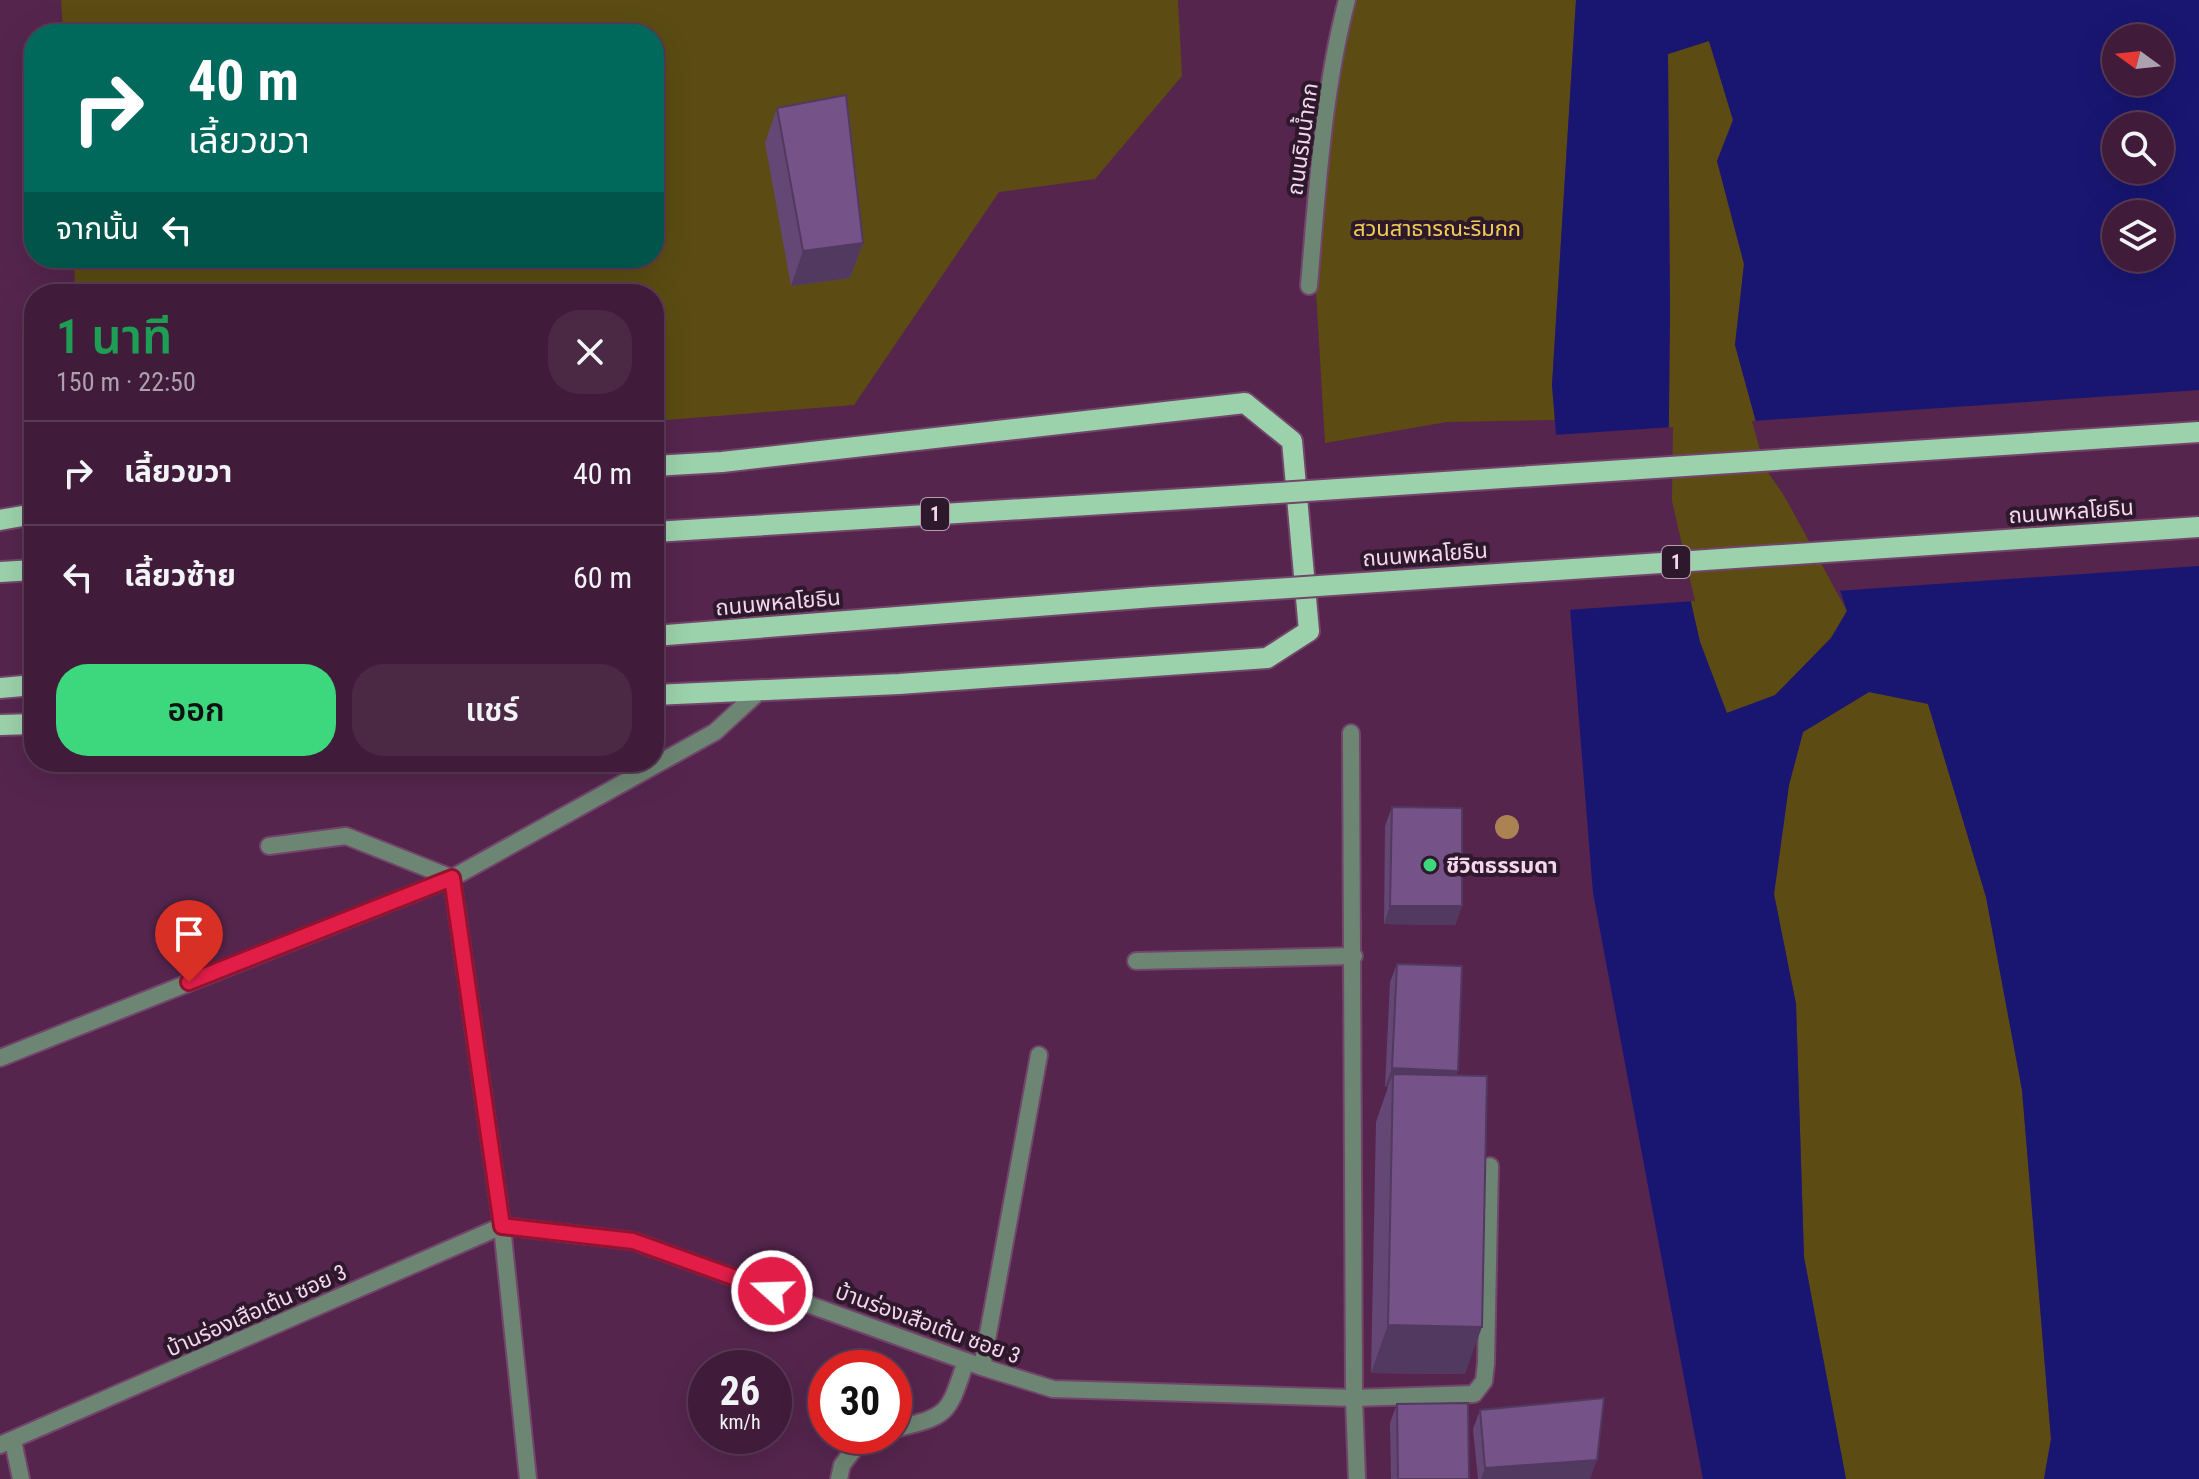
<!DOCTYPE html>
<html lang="th">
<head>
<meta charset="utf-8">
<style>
  body { margin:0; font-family:"Roboto Condensed","Noto Sans Thai",sans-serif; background:#4b2945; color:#f1f3f6; height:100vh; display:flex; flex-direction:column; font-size:30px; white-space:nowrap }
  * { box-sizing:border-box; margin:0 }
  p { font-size:26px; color:#aea1af }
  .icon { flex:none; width:44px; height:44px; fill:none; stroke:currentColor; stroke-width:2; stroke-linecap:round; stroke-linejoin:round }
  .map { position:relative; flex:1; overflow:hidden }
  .sheet { position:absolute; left:24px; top:284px; width:640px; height:488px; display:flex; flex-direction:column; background:#401c3a; border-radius:32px; box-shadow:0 8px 32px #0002,0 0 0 2px #593a54 }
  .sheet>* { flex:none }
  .guide { position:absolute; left:24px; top:24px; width:640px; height:244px; border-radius:32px; box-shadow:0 8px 32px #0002,0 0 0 2px #593a54; background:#00695c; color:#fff; overflow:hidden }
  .needle { width:52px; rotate:285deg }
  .tools { position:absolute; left:2102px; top:24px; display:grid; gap:16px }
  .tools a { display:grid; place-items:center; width:72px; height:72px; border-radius:50%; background:#401c3a; box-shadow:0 8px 32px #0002,0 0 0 2px #593a54; font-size:40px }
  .speed { position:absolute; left:688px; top:1350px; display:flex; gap:16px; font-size:40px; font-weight:700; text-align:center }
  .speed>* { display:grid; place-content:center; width:104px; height:104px; border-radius:50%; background:#401c3a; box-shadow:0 8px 32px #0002,0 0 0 2px #593a54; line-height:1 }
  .speed small { font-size:20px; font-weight:400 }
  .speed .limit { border:12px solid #d22; background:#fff; color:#111 }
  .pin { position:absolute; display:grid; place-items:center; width:68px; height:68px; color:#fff; margin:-82px -34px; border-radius:50% 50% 50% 0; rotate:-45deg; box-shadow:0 0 8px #0007 }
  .pin .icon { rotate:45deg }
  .me { position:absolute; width:88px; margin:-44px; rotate:290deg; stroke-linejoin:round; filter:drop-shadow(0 0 6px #0008) }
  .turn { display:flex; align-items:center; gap:28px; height:168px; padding:0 32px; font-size:36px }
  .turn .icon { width:104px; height:104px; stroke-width:2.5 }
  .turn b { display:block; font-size:56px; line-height:68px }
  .then { display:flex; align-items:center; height:76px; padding:0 32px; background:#0003; gap:16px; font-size:30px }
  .round { display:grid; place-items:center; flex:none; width:84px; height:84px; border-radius:32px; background:#4b2945 }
  .overview { display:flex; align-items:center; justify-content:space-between; height:136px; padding:0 32px }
  h1 { font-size:48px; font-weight:600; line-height:60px; color:#1e9e55 }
  .action { display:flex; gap:16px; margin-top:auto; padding:16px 32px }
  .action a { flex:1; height:92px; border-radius:32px; background:#3dd77d; color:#111; font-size:32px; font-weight:600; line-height:92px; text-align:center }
  .action a+a { background:#4b2945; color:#f1f3f6 }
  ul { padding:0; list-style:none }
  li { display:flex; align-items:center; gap:24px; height:104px; padding:0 32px; border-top:2px solid #593a54 }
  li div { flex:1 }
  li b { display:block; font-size:30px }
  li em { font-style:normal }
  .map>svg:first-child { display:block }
  .green { fill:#5c4c13 }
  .water { fill:#181671; fill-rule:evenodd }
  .pier { fill:#55254e }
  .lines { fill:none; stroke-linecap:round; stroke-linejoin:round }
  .lane-casing { stroke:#72456b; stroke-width:20 }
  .street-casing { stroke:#72456b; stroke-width:20 }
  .primary-casing { stroke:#72456b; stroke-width:24 }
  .lane { stroke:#6d8673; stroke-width:16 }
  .street { stroke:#6d8673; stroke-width:16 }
  .primary { stroke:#9cd2ab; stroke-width:20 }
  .primary-bridge-casing { stroke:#72456b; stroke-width:24; stroke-linecap:butt }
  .primary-bridge { stroke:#9cd2ab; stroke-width:20 }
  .tree { fill:#ab8252 }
  .wall { fill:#654775 }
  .shaded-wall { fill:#52395f }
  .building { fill:#755288; stroke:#52395f; stroke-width:2 }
  .route-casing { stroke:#92132f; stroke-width:20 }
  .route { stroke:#e11d48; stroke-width:14 }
  .poi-dot { fill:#3dd77d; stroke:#2e182b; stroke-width:3 }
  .labels { text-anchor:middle; stroke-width:8; stroke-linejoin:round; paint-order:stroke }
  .shield { fill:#2e182b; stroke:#b99db4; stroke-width:2 }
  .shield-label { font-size:20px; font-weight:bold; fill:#f4d6ee }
  .street-label { font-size:22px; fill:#f4d6ee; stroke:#2e182b }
  .park-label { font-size:22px; fill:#f1ce55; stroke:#2e182b }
  .poi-label { font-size:22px; font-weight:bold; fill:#f4d6ee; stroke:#2e182b; text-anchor:start }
</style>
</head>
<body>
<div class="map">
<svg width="2199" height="1479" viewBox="0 0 2199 1479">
  <rect width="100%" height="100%" fill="#55254e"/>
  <g class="green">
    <polygon points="61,0 1178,0 1182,76 1095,179 999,192 854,405 654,421 654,294 75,294 74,258 654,258 654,34 63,34"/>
    <polygon points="1349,0 1576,0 1552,385 1555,420 1447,422 1325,443 1312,225"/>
    <polygon points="1709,41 1733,120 1717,161 1744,264 1735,345 1768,466 1847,611 1831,638 1775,696 1726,713 1700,642 1668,502 1670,312 1668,54"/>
    <polygon points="1869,692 1928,703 1986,897 2022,1090 2051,1439 2044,1479 1846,1479 1804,1257 1796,1004 1774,894 1789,785 1803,732"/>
  </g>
  <path class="water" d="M1576,0H2199V1479H2044L2051,1439L2022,1090L1986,897L1928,704L1869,692L1803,732L1789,785L1774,894L1796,1004L1804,1257L1846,1479H1703L1593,893L1552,385ZM2116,38H2160V82H2116ZM1709,41L1733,120L1717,161L1744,264L1735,345L1768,466L1826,550L1847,611L1831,638L1775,695L1727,713L1700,642L1668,502L1670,312L1668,54ZM2116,126H2160V170H2116ZM2116,214H2160V258H2116Z"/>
  <g class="pier">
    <polygon points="2199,390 2199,566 1836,591 1822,551 1765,468 1752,421"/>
    <polygon points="1673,427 1672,501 1695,601 1567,610 1553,435"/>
  </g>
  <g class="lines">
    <defs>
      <g id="lane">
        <polyline points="1136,961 1354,956"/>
        <path d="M894,1429C950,1416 948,1414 966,1361"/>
        <polyline points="839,1479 842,1465 864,1436"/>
      </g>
      <g id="street">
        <path d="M1309,286C1317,192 1323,91 1347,0"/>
        <polyline points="1351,733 1354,1398 1357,1479"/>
        <polyline points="269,846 346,836 452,878 502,1226 528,1479"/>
        <polyline points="0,1058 452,878 715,732 763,688"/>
        <polyline points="982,1367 1039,1055"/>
        <polyline points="13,1441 21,1479"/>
        <polyline points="0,1445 502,1226 633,1241 982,1367 1053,1389 1354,1398 1474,1394 1484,1381 1486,1363 1490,1166"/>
      </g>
      <g id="primary">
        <polyline points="654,466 722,462 1245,403 1292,441 1309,631 1267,658 899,684 654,695"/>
        <polyline points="0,520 34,514"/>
        <polyline points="654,532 1216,497"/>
        <polyline points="0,572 34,570"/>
        <polyline points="654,636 1153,597"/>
        <polyline points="0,688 34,685"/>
        <polyline points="0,725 34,724"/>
      </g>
    </defs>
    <use href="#lane" class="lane-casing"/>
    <use href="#street" class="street-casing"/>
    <use href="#primary" class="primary-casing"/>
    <use href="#lane" class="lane"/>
    <use href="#street" class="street"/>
    <use href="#primary" class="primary"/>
    <defs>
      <g id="primary-bridge">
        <polyline points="1216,497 2199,432"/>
        <polyline points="1153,597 2199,527"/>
      </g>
    </defs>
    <use href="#primary-bridge" class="primary-bridge-casing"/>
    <use href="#primary-bridge" class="primary-bridge"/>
  </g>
  <circle class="tree" cx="1507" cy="827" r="12"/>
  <g class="wall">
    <polygon points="777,108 863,243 850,278 791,286 765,143"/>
    <polygon points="1392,807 1462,906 1455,925 1384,924 1385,826"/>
    <polygon points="1397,964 1456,1075 1465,1374 1371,1373 1376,1122 1388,1087 1385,1087 1390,982"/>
    <polygon points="1397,1404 1469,1479 1391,1479 1390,1423"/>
    <polygon points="1480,1410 1590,1479 1478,1479 1473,1429"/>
  </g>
  <g class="shaded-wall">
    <polygon points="863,243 850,278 791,286 803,251"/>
    <polygon points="1390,906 1462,906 1455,925 1384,924"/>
    <polygon points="1392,1068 1458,1071 1451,1090 1393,1074 1388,1087 1385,1087"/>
    <polygon points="1388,1325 1482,1327 1465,1374 1371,1373"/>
    <polygon points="1597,1460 1590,1479 1481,1479 1485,1468"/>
  </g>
  <g class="building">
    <polygon points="846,95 863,243 803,251 777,108"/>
    <polygon points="1392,807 1462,808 1462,906 1390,906"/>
    <polygon points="1397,964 1462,966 1458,1071 1392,1068"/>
    <polygon points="1393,1074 1487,1076 1482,1327 1388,1325"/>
    <polygon points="1604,1398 1597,1460 1485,1468 1480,1410"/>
    <polygon points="1468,1403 1469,1479 1398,1479 1397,1404"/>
  </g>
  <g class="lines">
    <defs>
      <polyline id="route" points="189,982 452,878 502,1226 633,1241 772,1291"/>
    </defs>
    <use href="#route" class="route-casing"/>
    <use href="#route" class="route"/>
  </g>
  <circle class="poi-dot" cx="1430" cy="865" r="8"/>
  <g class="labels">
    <g class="shield">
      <rect x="921" y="498" width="28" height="32" rx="6"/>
      <rect x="1662" y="546" width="28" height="32" rx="6"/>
    </g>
    <g class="shield-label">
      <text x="935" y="521">1</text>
      <text x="1676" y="569">1</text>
    </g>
    <g class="street-label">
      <text transform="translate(1302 139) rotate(-82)" y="8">ถนนริมน้ำกก</text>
      <text transform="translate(2071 511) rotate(-4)" y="8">ถนนพหลโยธิน</text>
      <text transform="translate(1425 554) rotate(-4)" y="8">ถนนพหลโยธิน</text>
      <text transform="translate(778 602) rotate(-5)" y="8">ถนนพหลโยธิน</text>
      <text transform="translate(256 1310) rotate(-24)" y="8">บ้านร่องเสือเต้น ซอย 3</text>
      <text transform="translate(928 1323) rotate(20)" y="8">บ้านร่องเสือเต้น ซอย 3</text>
    </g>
    <g class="park-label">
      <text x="1437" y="236">สวนสาธารณะริมกก</text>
    </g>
    <g class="poi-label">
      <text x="1446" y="873">ชีวิตธรรมดา</text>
    </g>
  </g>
</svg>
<div class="tools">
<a><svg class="needle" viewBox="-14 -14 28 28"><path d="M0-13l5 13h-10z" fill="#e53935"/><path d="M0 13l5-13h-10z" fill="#aea1af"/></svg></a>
<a><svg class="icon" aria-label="search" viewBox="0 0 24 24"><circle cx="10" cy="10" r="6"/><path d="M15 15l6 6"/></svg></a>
<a><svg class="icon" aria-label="layers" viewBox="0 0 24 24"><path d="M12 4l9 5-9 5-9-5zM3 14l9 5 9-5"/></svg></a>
</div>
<div class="speed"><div>26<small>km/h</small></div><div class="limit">30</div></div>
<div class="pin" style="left:189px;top:982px;background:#d93025"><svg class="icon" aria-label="arrive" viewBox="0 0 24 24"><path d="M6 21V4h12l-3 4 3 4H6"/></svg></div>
<svg class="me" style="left:772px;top:1291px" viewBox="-20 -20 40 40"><circle r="17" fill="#e11d48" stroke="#fff" stroke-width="3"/><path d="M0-11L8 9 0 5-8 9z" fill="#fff"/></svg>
<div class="guide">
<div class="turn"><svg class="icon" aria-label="right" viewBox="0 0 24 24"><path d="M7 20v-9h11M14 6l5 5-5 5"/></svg><div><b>40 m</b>เลี้ยวขวา</div></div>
<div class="then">จากนั้น<svg class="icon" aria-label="left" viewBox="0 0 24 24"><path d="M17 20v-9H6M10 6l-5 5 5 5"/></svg></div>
</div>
<section class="sheet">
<div class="overview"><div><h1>1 นาที</h1><p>150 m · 22:50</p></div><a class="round"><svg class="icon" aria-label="close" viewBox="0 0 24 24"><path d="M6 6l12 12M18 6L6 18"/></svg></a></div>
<ul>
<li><svg class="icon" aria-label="right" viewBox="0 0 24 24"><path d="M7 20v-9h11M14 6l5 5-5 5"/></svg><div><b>เลี้ยวขวา</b></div><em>40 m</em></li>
<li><svg class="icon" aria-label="left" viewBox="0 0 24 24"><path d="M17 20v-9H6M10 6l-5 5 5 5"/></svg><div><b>เลี้ยวซ้าย</b></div><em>60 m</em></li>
</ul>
<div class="action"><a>ออก</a><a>แชร์</a></div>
</section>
</div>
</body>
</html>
